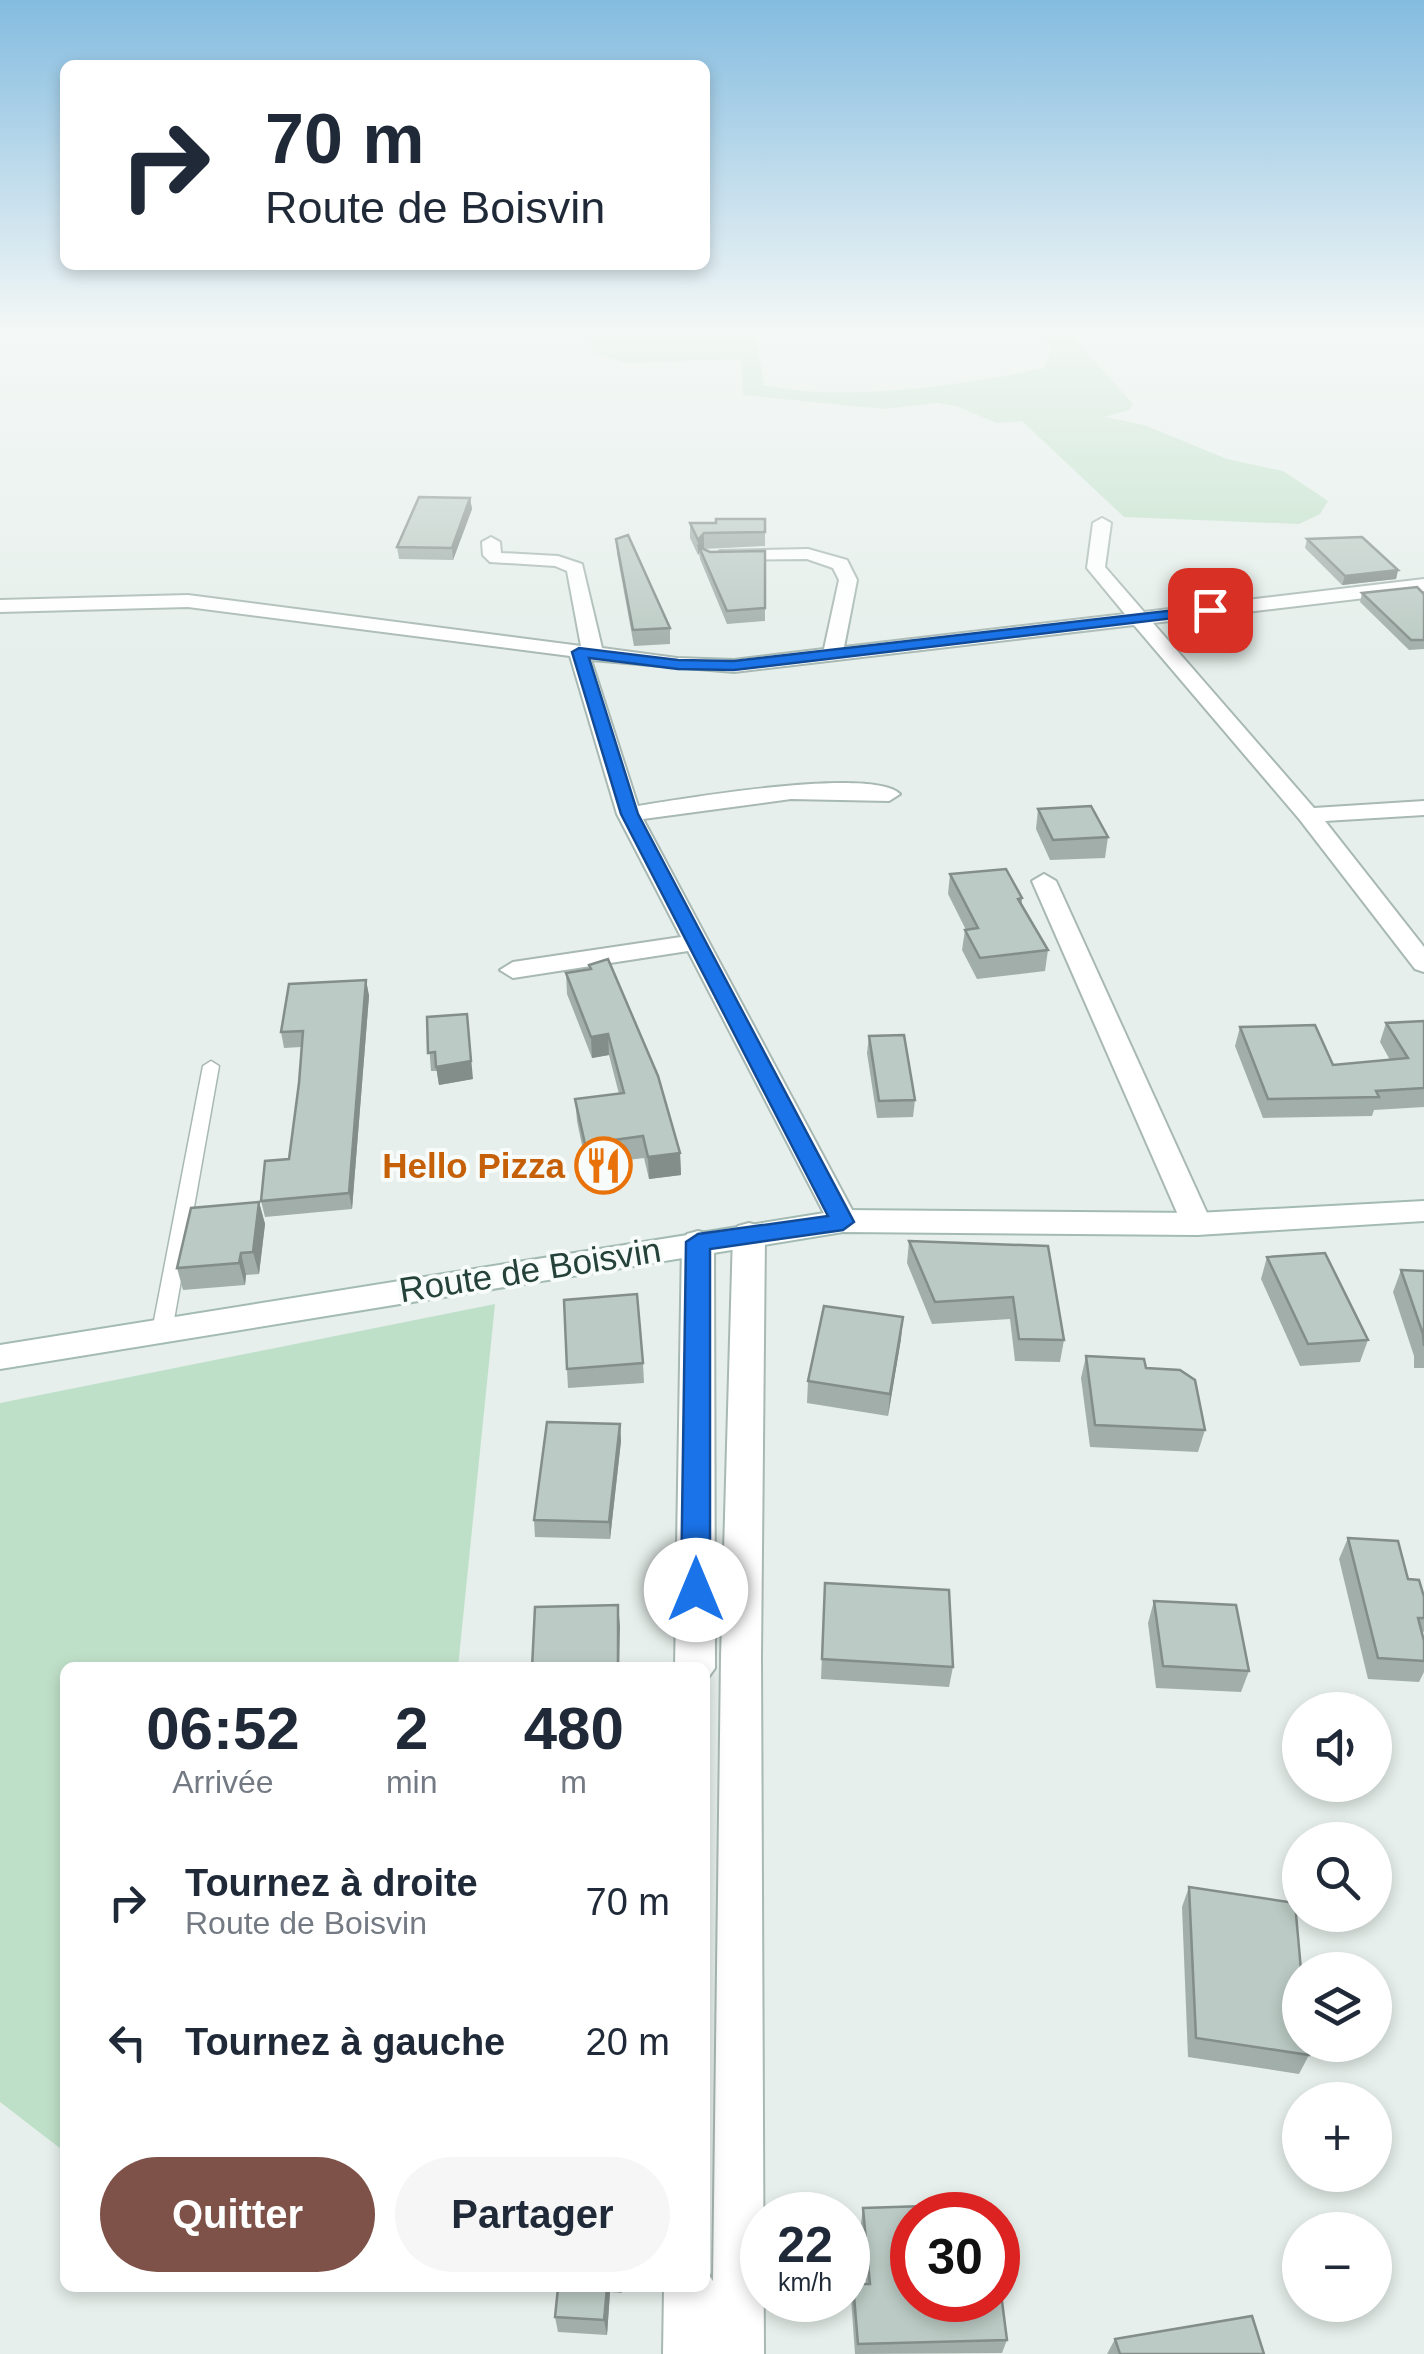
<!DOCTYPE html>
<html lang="fr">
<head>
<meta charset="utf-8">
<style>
  body { margin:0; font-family:Helvetica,sans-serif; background:#f6f6f7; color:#1f2937; height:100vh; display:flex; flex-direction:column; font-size:38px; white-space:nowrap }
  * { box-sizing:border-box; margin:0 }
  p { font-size:32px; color:#747a83 }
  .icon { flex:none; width:55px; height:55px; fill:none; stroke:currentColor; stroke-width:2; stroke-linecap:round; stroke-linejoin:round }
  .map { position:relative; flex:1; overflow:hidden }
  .panel { position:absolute; left:60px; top:1662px; width:650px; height:630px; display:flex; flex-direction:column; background:#fff; border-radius:15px; box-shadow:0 5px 15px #0003 }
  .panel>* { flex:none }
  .hud { position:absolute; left:60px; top:60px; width:650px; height:210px; border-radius:15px; box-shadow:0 5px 15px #0003; background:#fff; color:#1f2937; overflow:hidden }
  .tools { position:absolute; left:1282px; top:1692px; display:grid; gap:20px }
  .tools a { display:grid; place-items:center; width:110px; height:110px; border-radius:50%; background:#fff; box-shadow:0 5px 15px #0003; font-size:50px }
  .speed { position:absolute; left:740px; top:2192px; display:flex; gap:20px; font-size:50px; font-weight:700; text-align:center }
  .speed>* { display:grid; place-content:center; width:130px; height:130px; border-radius:50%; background:#fff; box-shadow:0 5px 15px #0003; line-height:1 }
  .speed small { font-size:25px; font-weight:400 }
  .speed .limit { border:15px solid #d22; background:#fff; color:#111 }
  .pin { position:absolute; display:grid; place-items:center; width:85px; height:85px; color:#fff; margin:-42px; border-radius:20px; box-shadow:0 5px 15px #0006 }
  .me { position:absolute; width:110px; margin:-55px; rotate:0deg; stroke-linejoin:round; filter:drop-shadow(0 0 8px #0008) }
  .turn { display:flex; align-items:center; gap:35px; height:210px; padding:0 40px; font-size:45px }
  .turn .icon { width:130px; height:130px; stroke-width:2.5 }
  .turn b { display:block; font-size:70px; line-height:85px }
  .eta { display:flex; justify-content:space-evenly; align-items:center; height:170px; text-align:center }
  .eta b { font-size:60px; font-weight:700; line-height:70px }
  .button { display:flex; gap:20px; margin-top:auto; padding:20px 40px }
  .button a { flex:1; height:115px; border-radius:60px; background:#7f5249; color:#fff; font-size:40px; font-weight:700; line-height:115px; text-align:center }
  .button a+a { background:#f6f6f7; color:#1f2937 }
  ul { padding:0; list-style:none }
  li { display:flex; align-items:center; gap:30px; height:140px; padding:0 40px }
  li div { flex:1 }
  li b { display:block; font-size:38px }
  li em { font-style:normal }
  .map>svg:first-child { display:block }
  .green { fill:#bfe0c8 }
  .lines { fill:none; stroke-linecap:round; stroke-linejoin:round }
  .lane-casing { stroke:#a8b8b2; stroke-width:3 }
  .street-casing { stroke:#a8b8b2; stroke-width:4 }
  .secondary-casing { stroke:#a4bbb3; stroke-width:4 }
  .lane { fill:#fff; fill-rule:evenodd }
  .street { fill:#fff; fill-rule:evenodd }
  .secondary { fill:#fff; fill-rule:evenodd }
  .wall { fill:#a1aea9 }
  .shaded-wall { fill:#838d89 }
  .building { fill:#bbcac4; stroke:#838d89; stroke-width:2.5 }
  .route { fill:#1a73e8; stroke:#114b97; stroke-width:2.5 }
  .labels { text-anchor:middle; stroke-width:8; stroke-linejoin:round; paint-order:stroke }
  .food-label { font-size:35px; font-weight:bold; fill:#c56008; stroke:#f7fbf9; text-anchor:end }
  .street-label { font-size:35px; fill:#24423a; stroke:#f7fbf9 }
</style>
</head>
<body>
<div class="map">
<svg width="1424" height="2354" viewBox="0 0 1424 2354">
  <rect width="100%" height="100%" fill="#e6efeb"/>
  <g class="green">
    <path d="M590,332H755L764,385C843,403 965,385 1044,368L1052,347L1040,332H1069L1133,404L1129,410L1104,417L1144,425L1227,459L1283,471L1328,501L1320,514L1299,524L1124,517L1022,421L997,423L956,406L937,403L883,409L743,395L741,359L626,363L592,353Z"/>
    <polygon points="495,1304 458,1667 65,1668 65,2152 0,2102 0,1403"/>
  </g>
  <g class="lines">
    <defs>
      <polygon id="lane" points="211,1061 219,1066 172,1331 169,1336 155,1336 152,1331 203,1066"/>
      <g id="street">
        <path d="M1102,518L1111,523L1105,567L1144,612L1424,579V591L1153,623L1314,808L1424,801V815L1325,821L1424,947V972L1415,969L1300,820L1134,625L734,672L591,660L638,806C681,799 873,766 900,794L889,801L791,799L643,819L858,1221L854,1229L843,1232L832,1229L828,1221L688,951L513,978L500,970L513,962L681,937L617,814L570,656L188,607L0,612V600L188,595L581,646L567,571L555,566L490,562L483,555L482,542L491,537L500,542L501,553L558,556L582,564L602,648L677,658L734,660L824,649L839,580L833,568L807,559L726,560L720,559V551L808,549L847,560L857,580L844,647L1125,614L1087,568L1093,523Z"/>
        <polygon points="1044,874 1056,881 1212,1224 1208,1232 1197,1235 1186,1232 1182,1224 1032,881"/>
        <polygon points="749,1223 760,1226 765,1234 761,1657 764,2354 663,2354 664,2288 705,2288 705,2269 713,2281 721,1657 733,1234 738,1226"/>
        <polygon points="698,1231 709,1234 714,1242 715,1668 705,1682 705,1668 675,1668 682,1242 687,1234"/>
      </g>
      <polygon id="secondary" points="1424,1201 1424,1221 1197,1235 843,1232 0,1369 0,1345 843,1210 1197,1213"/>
    </defs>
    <use href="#lane" class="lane-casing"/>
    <use href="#street" class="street-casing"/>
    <use href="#secondary" class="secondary-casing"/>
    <use href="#lane" class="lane"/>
    <use href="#street" class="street"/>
    <use href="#secondary" class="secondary"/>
  </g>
  <g class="wall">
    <polygon points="470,498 472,509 453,560 399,559 397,547"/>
    <polygon points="765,519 765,546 703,549 710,552 765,551 765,621 727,624 700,559 699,553 698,555 690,538 690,523 716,523"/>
    <polygon points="616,539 670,628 670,644 634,646 617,554"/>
    <polygon points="1307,539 1398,570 1396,579 1342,585 1305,548"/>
    <polygon points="1362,593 1424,594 1424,649 1409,650 1360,602"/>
    <polygon points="1038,809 1108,837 1105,858 1050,860 1036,829"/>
    <polygon points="950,874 1022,898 1022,905 1048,950 1045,971 977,979 962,950 965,930 966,930 948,894"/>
    <polygon points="590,969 680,1153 681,1175 649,1179 644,1158 586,1165 577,1121 575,1099 619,1094 609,1055 592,1058 567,994 566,973"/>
    <polygon points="366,980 369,996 352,1209 265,1217 261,1201 289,1159 299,1083 301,1047 284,1048 281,1032"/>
    <polygon points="427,1017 473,1079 439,1085 437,1071 431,1071"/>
    <polygon points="1424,1021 1424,1107 1374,1110 1372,1116 1263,1118 1235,1046 1240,1027 1333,1065 1390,1060 1380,1042 1386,1023"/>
    <polygon points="869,1036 915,1100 913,1117 877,1118 867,1053"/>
    <polygon points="259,1202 265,1224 259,1274 246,1275 245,1285 183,1290 177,1268"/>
    <polygon points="909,1241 1048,1246 1064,1340 1060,1362 1015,1361 1010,1319 932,1324 907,1263"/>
    <polygon points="1267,1257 1368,1340 1360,1362 1300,1366 1261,1279"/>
    <polygon points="1401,1270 1424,1271 1424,1368 1414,1368 1414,1356 1393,1292"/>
    <polygon points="901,1339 888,1416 807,1403 808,1381"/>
    <polygon points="1086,1356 1146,1368 1205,1430 1198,1452 1090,1447 1081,1378"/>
    <polygon points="643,1363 644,1383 568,1388 567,1369"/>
    <polygon points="620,1424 621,1441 610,1539 535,1537 534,1520"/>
    <polygon points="1348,1538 1408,1579 1424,1597 1424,1631 1422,1635 1424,1641 1424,1672 1419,1682 1368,1679 1339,1559"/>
    <polygon points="825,1583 953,1667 949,1687 821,1679"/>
    <polygon points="1154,1601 1249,1671 1241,1692 1156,1688 1148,1623"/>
    <polygon points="1189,1887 1309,2055 1299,2074 1188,2057 1182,1907"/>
    <polygon points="863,2208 1007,2340 1002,2353 855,2354 851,2298 853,2284 866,2284 861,2223"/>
    <polygon points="558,2288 622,2288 622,2293 610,2292 607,2335 558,2332 555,2317"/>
    <polygon points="1115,2339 1264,2354 1107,2354"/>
  </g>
  <g class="shaded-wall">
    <polygon points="470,498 472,509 453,560 452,548"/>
    <polygon points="704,533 704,548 699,547 699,553 698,555 698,540"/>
    <polygon points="1398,570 1396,579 1342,585 1345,576"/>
    <polygon points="366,980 369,996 352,1209 349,1193"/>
    <polygon points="467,1014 473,1079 439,1085 436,1067"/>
    <polygon points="608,1034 609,1055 592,1058 591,1037"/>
    <polygon points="680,1153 681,1175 649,1179 648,1157"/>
    <polygon points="259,1202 265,1224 259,1274 253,1252"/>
    <polygon points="241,1253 246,1275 245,1285 239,1263"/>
    <polygon points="903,1317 901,1339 888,1416 890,1394"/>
    <polygon points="620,1424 621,1441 610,1539 609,1522"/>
    <polygon points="618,1605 620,1626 619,1668 618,1668"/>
    <polygon points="607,2288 610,2288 610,2292 607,2335 604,2320"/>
  </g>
  <g class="building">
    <polygon points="419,497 470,498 452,548 397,547"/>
    <polygon points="716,519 765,519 765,532 704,533 698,540 690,523 716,523"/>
    <polygon points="628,535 670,628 633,630 616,539"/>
    <polygon points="1362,537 1398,570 1345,576 1307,539"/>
    <polygon points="699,547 710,552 765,551 765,608 727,611"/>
    <polygon points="1417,587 1424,594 1424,640 1411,640 1362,593"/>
    <polygon points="1091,806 1108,837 1053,840 1038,809"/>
    <polygon points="1006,869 1022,898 1018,899 1048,950 980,958 965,930 978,928 950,874"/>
    <polygon points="608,959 658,1076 680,1153 648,1157 643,1136 585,1144 575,1099 624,1093 608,1034 591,1037 566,973 591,969 589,965"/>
    <polygon points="366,980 349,1193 261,1201 265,1161 289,1159 299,1083 303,1031 281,1032 289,984"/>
    <polygon points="467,1014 471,1061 436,1067 435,1052 428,1053 427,1017"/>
    <polygon points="1424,1021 1424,1088 1376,1091 1379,1097 1268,1099 1240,1027 1315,1025 1333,1065 1408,1058 1386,1023"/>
    <polygon points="904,1035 915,1100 879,1101 869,1036"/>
    <polygon points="259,1202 253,1252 241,1253 239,1263 177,1268 191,1208"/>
    <polygon points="909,1241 1048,1246 1064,1340 1019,1339 1013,1297 935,1302"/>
    <polygon points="1325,1253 1368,1340 1308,1344 1267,1257"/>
    <polygon points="1401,1270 1424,1271 1424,1346 1423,1334"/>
    <polygon points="637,1294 643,1363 567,1369 564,1300"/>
    <polygon points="824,1306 903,1317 890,1394 808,1381"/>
    <polygon points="1086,1356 1144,1359 1146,1368 1180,1370 1195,1380 1205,1430 1095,1425"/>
    <polygon points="547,1422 620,1424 609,1522 534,1520"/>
    <polygon points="1348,1538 1398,1541 1408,1579 1419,1580 1424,1597 1424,1618 1418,1618 1424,1641 1424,1661 1378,1658"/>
    <polygon points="825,1583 949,1590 953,1667 822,1659"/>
    <polygon points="1154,1601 1236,1605 1249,1671 1163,1666"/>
    <polygon points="618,1605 618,1668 532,1668 535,1607"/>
    <polygon points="1189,1887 1295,1903 1301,1970 1300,2045 1308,2045 1309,2055 1196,2038"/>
    <polygon points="989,2204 990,2215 912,2215 912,2300 998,2300 998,2270 1007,2340 858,2344 853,2284 870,2284 863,2208"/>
    <polygon points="558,2288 607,2288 604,2320 555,2317"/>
    <polygon points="1252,2316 1264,2354 1120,2354 1115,2339"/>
  </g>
  <linearGradient id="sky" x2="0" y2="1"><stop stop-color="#84bce0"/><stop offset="0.5" stop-color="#f4f8f6"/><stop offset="1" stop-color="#f4f8f6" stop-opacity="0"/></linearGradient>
  <rect width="1424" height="661" fill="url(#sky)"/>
  <polygon class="route" points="1210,606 1216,607 1216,613 734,670 678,669 589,658 638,814 854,1222 843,1230 710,1249 710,1590 706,1599 696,1602 685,1599 681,1590 686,1242 698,1234 828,1216 621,814 572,652 579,648 678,660 734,661"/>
  <defs>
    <symbol id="restaurant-ring" viewBox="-11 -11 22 22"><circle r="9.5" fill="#f7fbf9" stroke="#e8710a" stroke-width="1.5"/><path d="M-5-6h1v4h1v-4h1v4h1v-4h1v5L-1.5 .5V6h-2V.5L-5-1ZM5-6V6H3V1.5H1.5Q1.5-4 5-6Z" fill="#e8710a"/></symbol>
  </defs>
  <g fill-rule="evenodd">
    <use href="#restaurant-ring" x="572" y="1134" width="63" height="63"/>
  </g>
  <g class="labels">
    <g class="food-label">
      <text x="565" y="1178">Hello Pizza</text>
    </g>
    <g class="street-label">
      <text transform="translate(530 1270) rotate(-9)" y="12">Route de Boisvin</text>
    </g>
  </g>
</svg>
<div class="tools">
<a><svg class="icon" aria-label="sound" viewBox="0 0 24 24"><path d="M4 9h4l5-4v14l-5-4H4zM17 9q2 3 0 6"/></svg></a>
<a><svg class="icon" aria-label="search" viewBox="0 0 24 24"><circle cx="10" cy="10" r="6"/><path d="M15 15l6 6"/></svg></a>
<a><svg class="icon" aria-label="layers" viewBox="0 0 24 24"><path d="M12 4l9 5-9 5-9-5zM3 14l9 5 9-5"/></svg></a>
<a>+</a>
<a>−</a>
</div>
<div class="speed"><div>22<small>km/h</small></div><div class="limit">30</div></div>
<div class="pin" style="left:1210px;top:610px;background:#d93025"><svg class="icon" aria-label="arrive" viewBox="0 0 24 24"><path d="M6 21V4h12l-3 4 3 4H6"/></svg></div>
<svg class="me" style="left:696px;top:1590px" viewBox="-20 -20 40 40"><circle r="19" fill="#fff"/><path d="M0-13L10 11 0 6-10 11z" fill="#1a73e8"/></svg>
<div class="hud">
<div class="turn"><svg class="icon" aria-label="right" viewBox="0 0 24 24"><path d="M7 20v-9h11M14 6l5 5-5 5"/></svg><div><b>70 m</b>Route de Boisvin</div></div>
</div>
<section class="panel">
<div class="eta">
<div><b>06:52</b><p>Arrivée</p></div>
<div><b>2</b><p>min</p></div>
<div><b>480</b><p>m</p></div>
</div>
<ul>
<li><svg class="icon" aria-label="right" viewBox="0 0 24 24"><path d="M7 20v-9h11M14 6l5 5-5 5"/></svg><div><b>Tournez à droite</b><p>Route de Boisvin</p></div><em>70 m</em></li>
<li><svg class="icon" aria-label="left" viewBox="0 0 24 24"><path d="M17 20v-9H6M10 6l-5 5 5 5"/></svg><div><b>Tournez à gauche</b></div><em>20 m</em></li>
</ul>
<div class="button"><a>Quitter</a><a>Partager</a></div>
</section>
</div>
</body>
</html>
